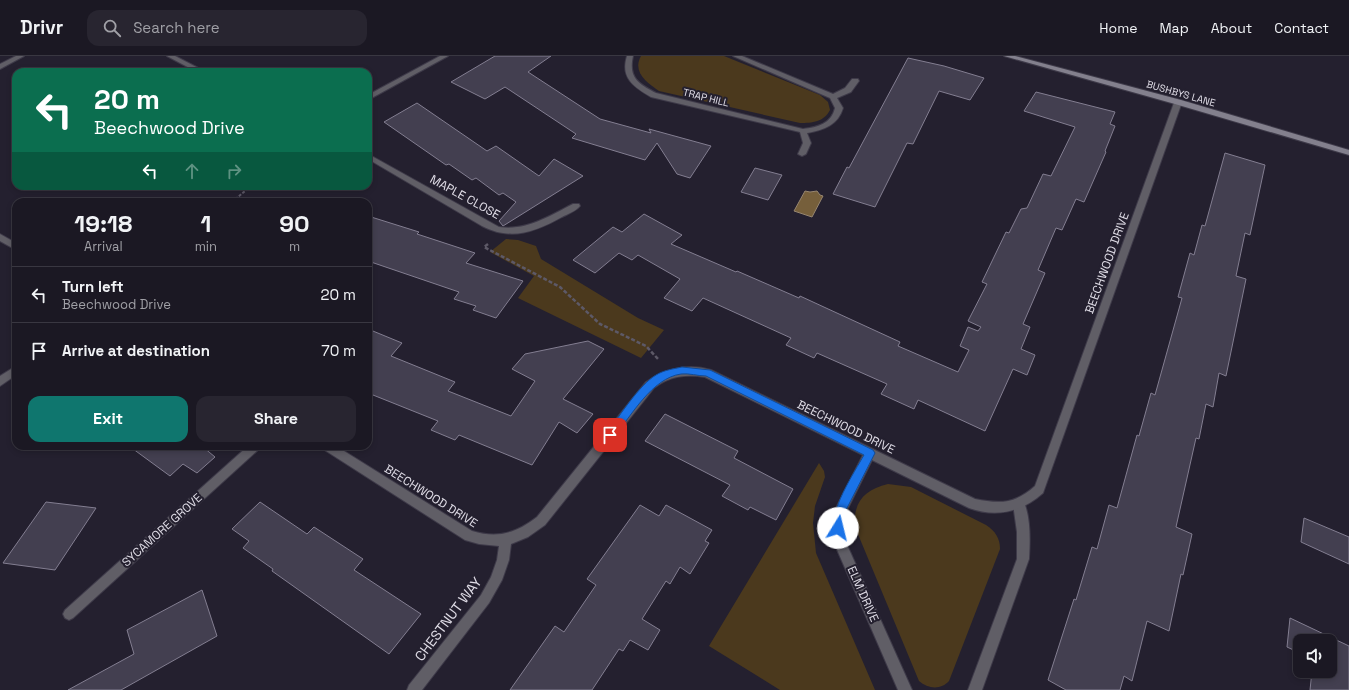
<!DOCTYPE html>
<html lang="en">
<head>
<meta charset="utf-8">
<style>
  body { margin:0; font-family:"Space Grotesk",sans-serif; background:#282530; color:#f1f3f6; height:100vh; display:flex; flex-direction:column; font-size:15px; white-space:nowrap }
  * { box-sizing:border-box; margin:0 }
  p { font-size:13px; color:#a0a0a6 }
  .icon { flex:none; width:22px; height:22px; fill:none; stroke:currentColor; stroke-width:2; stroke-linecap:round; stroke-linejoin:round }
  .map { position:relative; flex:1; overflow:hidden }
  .details { position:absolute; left:12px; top:142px; width:360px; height:252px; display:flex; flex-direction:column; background:#1b1823; border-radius:12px; box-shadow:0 2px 6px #0003,0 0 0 1px #393741 }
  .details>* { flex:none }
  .banner { position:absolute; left:12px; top:12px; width:360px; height:122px; border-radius:12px; box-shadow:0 2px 6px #0003,0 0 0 1px #393741; background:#0b6e4f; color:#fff; overflow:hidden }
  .fabs { position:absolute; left:1293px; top:578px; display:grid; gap:8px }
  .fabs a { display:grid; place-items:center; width:44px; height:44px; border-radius:8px; background:#1b1823; box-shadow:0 2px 6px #0003,0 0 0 1px #393741; font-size:20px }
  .pin { position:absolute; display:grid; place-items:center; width:34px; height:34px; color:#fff; margin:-17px; border-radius:8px; box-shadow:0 2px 6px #0006 }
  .me { position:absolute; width:44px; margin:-22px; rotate:9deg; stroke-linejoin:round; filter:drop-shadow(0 0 3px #0008) }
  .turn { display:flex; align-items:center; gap:14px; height:84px; padding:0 16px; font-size:18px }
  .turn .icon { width:52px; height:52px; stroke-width:2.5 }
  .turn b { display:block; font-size:28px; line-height:34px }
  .lanes { display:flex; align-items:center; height:38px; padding:0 16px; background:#0003; justify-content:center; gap:20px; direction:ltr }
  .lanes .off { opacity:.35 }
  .eta { display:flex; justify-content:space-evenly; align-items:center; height:68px; text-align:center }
  .eta b { font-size:24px; font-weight:800; line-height:28px }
  .cta { display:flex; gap:8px; margin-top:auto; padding:8px 16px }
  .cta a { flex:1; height:46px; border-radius:12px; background:#0f766e; color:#fff; font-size:16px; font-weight:800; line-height:46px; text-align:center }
  .cta a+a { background:#282530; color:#f1f3f6 }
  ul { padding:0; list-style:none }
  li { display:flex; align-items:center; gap:12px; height:56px; padding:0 16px; border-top:1px solid #393741 }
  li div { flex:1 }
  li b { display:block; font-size:15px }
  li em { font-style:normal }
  header { display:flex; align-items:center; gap:24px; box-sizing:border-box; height:56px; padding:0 20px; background:#1b1823; border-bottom:1px solid #393741 }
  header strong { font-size:19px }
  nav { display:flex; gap:22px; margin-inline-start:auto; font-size:14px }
  .search { width:280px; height:36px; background:#282530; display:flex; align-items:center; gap:10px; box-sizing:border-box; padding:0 14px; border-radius:12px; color:#a0a0a6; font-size:15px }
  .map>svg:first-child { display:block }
  .green { fill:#4b391d }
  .water { fill:#765f3b; stroke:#96856f }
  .building { fill:#433f50; stroke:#837e91 }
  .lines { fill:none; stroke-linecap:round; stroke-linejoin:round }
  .lane-casing { stroke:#3e3a49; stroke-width:2 }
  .street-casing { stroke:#3e3a49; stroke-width:2 }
  .secondary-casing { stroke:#3e3a49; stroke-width:2 }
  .path-far1 { stroke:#5d5967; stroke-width:2; stroke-dasharray:3 1.5; stroke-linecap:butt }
  .path { stroke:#5d5967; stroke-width:2.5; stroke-dasharray:4 2; stroke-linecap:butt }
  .lane { fill:#605e66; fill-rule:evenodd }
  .street { fill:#605e66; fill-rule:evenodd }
  .secondary { fill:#83808d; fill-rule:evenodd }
  .route { fill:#1a73e8; stroke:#114b97 }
  .labels { text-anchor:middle; stroke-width:4; stroke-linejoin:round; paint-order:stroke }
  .far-street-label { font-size:10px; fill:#e0dde7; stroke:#24202f }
  .street-label { font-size:12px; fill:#e0dde7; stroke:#24202f }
  .near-street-label { font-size:14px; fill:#e0dde7; stroke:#24202f }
</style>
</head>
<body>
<header>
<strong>Drivr</strong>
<div class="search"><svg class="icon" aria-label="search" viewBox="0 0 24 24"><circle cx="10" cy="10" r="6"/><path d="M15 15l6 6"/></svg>Search here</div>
<nav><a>Home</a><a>Map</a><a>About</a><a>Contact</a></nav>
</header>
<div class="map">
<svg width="1349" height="634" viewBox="0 0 1349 634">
  <rect width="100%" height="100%" fill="#24202f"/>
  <g class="green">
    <path d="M641,0H724L820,39L828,46L830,54C824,66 812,67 800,67L659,35C647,27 632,16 641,0Z"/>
    <polygon points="506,183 518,184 536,190 541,203 638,262 664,274 641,302 518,242 534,220 490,196"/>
    <polygon points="819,407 824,415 825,421 815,450 813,467 816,497 875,634 780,634 709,590"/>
    <path d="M888,428L911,431L986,469C995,475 1000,482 1000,493L949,625C941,634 928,633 919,625L855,471C853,446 864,434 888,428Z"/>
  </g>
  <polygon class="water" points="805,135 810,136 817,135 820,139 823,140 812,161 794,155"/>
  <g class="building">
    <polygon points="495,0 551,0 528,16 600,63 651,77 649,73 711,90 690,122 677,118 657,87 645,104 572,82 576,78 505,31 485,43 451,26"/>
    <polygon points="908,2 944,10 984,22 970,44 939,35 913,88 907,87 875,151 833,138 847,111 849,112"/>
    <polygon points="1036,36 1115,56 1110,68 1115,70 1105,95 1106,96 1084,146 1076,143 1062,174 1056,172 1038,214 1045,217 1023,268 1030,271 1021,293 1035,299 1027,319 1013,313 985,375 918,344 914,353 881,338 887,328 817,297 814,302 786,289 791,282 703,242 692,255 664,242 680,223 638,199 632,204 619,197 595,217 573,204 613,171 622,176 644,158 682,179 671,188 736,216 737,215 799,242 800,240 826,252 900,286 898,290 958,316 969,294 960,290 968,271 978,275 981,271 968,265 987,228 982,226 1006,176 1009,177 1021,153 1027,152 1043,118 1051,120 1075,71 1024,55"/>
    <polygon points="417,47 487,95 496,90 539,120 554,103 583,120 503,170 499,165 516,146 503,137 499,139 476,122 472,124 449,108 446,109 384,66"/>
    <polygon points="1225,97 1265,109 1250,179 1245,177 1236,220 1246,223 1226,320 1219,317 1213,351 1206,348 1199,383 1196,382 1176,471 1192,478 1183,519 1181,518 1169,575 1147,565 1132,625 1124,620 1120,634 1066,634 1048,624 1074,543 1076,544 1092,491 1097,493 1109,449 1117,452 1137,379 1139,380 1151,337 1155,339 1182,242 1178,241 1190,197 1194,199 1202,169 1205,170"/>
    <polygon points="755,112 782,119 768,144 741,136"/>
    <polygon points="368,160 419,176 417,178 475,197 466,207 523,225 496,262 473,254 476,250 454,243 459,236 368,205"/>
    <polygon points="368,273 402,287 391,300 455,326 448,335 511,360 535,325 512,313 525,298 588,285 604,293 563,343 593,358 577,377 559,366 532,409 459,379 455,384 431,374 438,365 368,337"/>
    <polygon points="665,358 738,395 734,402 793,433 776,464 750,451 748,454 722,440 730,429 645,385"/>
    <polygon points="129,390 204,390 203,391 215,401 197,417 183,408 170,420"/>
    <polygon points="46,446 96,452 55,514 3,507"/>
    <polygon points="260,446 307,478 314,471 363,503 354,514 421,558 389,598 272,515 273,513 243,492 249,485 232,473"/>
    <polygon points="640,449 659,460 666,449 712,474 705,485 709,487 690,518 680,511 670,528 666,525 642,563 660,574 648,594 630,584 623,595 619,593 592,634 510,634 555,570 564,576 596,529 587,523"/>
    <polygon points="1304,462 1349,481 1349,508 1301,486"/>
    <polygon points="202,534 217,580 121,634 68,634 134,598 127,574"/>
    <polygon points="1290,562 1349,590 1349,634 1310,634 1312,615 1330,615 1330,585 1300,585 1300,597 1287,591"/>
  </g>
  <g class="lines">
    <defs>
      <path id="lane" d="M1019,443L1023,444C1031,461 1030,485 1029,503L982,634H968L1017,503V476L1013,448L1015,444Z"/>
      <g id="street">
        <polygon points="16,0 24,0 0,13 0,8"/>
        <polygon points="167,0 175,0 206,16 197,16"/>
        <polygon points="440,0 448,0 368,44 368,39"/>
        <path d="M627,0H633C628,22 639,28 656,37L803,73C818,71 831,68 835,52L830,42L733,0H742L833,38L845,32L852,23H858L859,25L851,36L837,42L843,52C838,69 824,74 807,77L811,87L806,98L802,100L798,98L803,87L800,76L651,41C634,31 620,22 627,0Z"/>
        <path d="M1175,44H1178L1182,46L1043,437C1022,456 996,462 969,452L872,404L846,456L844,472L847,489L912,634H898L835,489L832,472L834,456L863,399L705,321C685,318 670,320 654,332L545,469L528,481L511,488L509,504L502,524L489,547L422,634H407L409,629L481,539L491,521L497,504L499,490L479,488L465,484L323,393L322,390H336L472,475C498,483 516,477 537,461L646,326C665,313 688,307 711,314L975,443C1000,448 1015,448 1035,430Z"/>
        <path d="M368,98L499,171C527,175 549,160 573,148H579L580,150C576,155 568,158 562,161C535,176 511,185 482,170L368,103Z"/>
        <polygon points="0,178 16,187 16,194 0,185"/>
        <polygon points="16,310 16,319 0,330 0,320"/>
        <polygon points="248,390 260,390 259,393 73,562 69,564 65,562 63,558 65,554"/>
      </g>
      <polygon id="secondary" points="1004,0 1015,0 1181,44 1349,94 1349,99 1175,48"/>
    </defs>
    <use href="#lane" class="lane-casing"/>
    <use href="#street" class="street-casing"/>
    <use href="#secondary" class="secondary-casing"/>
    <polyline class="path-far1" points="232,146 251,130"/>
    <polyline class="path" points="488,188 484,191 560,231 600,268 646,290 658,303"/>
    <use href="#lane" class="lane"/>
    <use href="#street" class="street"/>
    <use href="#secondary" class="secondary"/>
  </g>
  <path class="route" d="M682,311L710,314L873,394L875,397L845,456L842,475L838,477L835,475C827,458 855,415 864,399L706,320C698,320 689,317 681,318C652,322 631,360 614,381H607L606,379L607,376C620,360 639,329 656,319C664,314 673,313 682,311Z"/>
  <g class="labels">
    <g class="far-street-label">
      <text transform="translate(1181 37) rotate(16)" y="4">BUSHBYS LANE</text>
      <text transform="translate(706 41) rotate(14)" y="4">TRAP HILL</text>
    </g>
    <g class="street-label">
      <text transform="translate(465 141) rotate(29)" y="4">MAPLE CLOSE</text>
      <text transform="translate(1107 207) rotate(-70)" y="4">BEECHWOOD DRIVE</text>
      <text transform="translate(846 371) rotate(26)" y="4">BEECHWOOD DRIVE</text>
      <text transform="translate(431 440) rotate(32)" y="4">BEECHWOOD DRIVE</text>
      <text transform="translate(162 474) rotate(-42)" y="4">SYCAMORE GROVE</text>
      <text transform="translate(863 538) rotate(66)" y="4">ELM DRIVE</text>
    </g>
    <g class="near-street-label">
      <text transform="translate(448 563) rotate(-53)" y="5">CHESTNUT WAY</text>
    </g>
  </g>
</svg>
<div class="fabs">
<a><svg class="icon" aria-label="sound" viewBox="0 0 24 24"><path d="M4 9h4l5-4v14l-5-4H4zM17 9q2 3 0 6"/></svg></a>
</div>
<div class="pin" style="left:610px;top:379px;background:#d93025"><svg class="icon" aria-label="arrive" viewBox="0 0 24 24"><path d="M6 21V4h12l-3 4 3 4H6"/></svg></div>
<svg class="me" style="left:838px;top:472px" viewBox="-20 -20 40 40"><circle r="19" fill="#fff"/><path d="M0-13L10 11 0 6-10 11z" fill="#1a73e8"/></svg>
<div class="banner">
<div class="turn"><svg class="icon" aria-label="left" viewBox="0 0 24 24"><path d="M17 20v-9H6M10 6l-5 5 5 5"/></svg><div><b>20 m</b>Beechwood Drive</div></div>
<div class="lanes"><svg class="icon" aria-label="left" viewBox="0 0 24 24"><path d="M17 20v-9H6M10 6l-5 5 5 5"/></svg><svg class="icon off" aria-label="ahead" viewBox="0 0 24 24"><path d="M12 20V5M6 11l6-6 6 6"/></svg><svg class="icon off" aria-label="right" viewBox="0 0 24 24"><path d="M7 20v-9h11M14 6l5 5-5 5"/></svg></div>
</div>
<section class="details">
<div class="eta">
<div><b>19:18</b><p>Arrival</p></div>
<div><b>1</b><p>min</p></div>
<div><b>90</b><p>m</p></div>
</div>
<ul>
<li><svg class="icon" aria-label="left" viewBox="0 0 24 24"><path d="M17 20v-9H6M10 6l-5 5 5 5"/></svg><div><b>Turn left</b><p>Beechwood Drive</p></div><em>20 m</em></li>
<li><svg class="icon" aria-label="arrive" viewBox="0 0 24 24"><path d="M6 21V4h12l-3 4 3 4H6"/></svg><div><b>Arrive at destination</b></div><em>70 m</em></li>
</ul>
<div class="cta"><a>Exit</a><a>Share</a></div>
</section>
</div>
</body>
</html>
